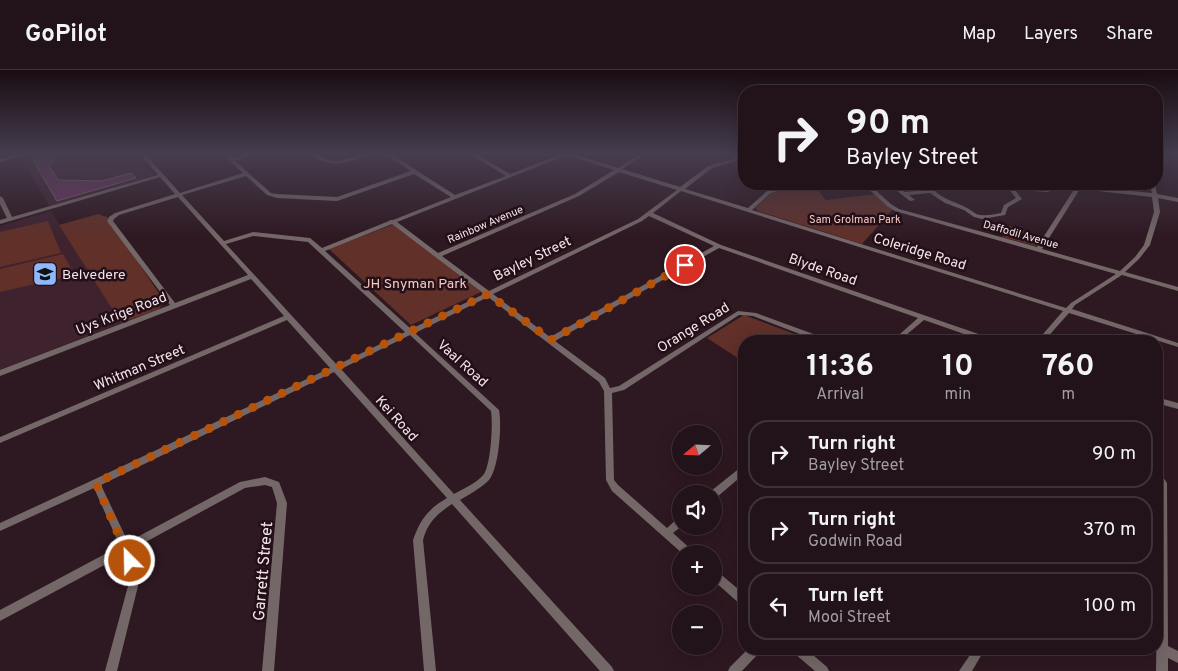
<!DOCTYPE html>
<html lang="en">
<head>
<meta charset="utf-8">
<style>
  body { margin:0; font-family:Overpass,sans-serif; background:#2e2026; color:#f1f3f6; height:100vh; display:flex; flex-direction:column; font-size:19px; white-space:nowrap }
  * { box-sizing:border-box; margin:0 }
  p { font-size:16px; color:#a29ea2 }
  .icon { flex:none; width:28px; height:28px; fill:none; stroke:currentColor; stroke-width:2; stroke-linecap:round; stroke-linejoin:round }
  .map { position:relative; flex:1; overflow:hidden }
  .panel { position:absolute; left:738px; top:265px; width:425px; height:320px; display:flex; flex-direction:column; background:#221219; border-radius:20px; box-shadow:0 5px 20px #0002,0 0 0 1px #3f3238 }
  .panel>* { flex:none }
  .top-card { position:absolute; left:738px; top:15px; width:425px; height:105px; border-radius:20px; box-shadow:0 5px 20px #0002,0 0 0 1px #3f3238; background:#221219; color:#f1f3f6; overflow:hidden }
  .needle { width:32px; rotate:251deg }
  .buttons { position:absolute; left:672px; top:355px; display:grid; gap:10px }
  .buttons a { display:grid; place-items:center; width:50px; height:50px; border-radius:50%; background:#221219; box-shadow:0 5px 20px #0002,0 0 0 1px #3f3238; font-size:25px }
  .pin { position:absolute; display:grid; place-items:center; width:42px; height:42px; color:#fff; margin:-21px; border:2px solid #fff; border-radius:50%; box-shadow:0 1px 5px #0007 }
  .me { position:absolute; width:55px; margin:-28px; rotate:337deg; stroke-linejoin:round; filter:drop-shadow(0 0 4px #0008) }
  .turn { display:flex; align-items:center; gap:18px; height:105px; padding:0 25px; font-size:22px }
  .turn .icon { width:65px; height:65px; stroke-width:2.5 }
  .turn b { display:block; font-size:35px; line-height:42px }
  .eta { display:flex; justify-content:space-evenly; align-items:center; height:85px; text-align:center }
  .eta b { font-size:30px; font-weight:700; line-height:35px }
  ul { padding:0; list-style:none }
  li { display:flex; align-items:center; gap:15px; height:68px; margin:0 10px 8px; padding:0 15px; border:2px solid #3f3238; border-radius:20px }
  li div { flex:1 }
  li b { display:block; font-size:19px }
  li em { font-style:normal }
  header { display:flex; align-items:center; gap:30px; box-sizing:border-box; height:70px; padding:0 25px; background:#221219; border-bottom:1px solid #3f3238 }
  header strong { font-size:24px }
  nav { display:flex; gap:28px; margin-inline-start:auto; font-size:18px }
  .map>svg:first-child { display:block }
  .built { fill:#3e222e }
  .green { fill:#603029 }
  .building { fill:#6b3561; stroke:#7c6677 }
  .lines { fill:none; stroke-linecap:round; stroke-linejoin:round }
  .minor { fill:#746768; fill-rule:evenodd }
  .route { stroke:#b45309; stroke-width:9; stroke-dasharray:0 16.2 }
  .labels { text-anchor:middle; stroke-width:5; stroke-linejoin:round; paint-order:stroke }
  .far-park-label { font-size:11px; fill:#f4c8c0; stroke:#230f18 }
  .far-street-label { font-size:11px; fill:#f3e4e9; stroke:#230f18 }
  .street-label { font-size:14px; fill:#f3e4e9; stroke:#230f18 }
  .poi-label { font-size:14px; fill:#f3e4e9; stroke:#230f18; text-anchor:start }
  .park-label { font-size:14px; fill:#f4c8c0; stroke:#230f18 }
  .near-street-label { font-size:16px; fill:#f3e4e9; stroke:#230f18 }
</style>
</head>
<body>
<header>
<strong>GoPilot</strong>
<nav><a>Map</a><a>Layers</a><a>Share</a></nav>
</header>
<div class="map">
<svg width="1178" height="601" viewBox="0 0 1178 601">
  <rect width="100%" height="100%" fill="#2e1821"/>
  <g class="built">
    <polygon points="31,84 136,84 155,106 50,137 20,87"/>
    <polygon points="51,141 121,253 0,300 0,156"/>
  </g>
  <g class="green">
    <polygon points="800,114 813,114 826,130 875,124 893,139 862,174 758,141 755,138 773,122"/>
    <polygon points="98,144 107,147 163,229 163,234 159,239 121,253 59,155"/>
    <polygon points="48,151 61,183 0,197 0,162"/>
    <polygon points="394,154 481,222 411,255 329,179"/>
    <polygon points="1009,156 1045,167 1040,176 1036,176 1002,167"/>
    <polygon points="63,184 75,205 0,222 0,199"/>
    <polygon points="744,245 813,271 744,271 744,292 707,268"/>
  </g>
  <polygon class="building" points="42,84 60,84 49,95 58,110 102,111 131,103 136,108 57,131 31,87"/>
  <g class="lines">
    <g class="minor">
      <polygon points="19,84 27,84 0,92 0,89"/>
      <path d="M140,84H145L180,123L243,103L223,84H228L233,88L246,84H253L235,91L271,123L277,124L337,127L411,101L385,84H391L455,125L506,106L470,84H476L510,104L561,84H573L618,98L640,84H646L622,99L680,117L708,96L744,86V89L712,98L685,119L748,138L767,121L789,114H795V115L771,123L752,140L1066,238L1071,233L1116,204L895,141L887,136L863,114H869L891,134L899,139L1037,177L1075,118L1049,116L1047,114H1062L1152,123L1150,114H1155L1157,124L1178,128V132L1158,128L1160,142L1150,175L1139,189L1125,202L1178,217V221L1122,205L1075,235L1072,239L1178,273V277L1069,243L1044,271H1037L1063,241L681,121L653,143L721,175L993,269L994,271H984L924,250L899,271H892L918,248L719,178L555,271L605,308L610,318L619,316L738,241L756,243L827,269L828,271H818L753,246L739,245L624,320L612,323L614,410L618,415L667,458L678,448L681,447L682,456L673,463L693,481L695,484H683L612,421L606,410L604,321L599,312L488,227L415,263L499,340C502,355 499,398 489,410C481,418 470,424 460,430L612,597L614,601H600L452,434C437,444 428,452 423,470L436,601H424L413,470C420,450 428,439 447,428L334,302L101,415L128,472L240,412L265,407L279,412L287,433L274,601H262L277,433L272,417L265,415L245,418L131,480L137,503L138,516L117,601H105L128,516L127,503L123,485L0,551V540L120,476L94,418L0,461V453L93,410L330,298L287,250L0,373V367L284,246L251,209L0,306V300L170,235L107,151L109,147L115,143L175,124L160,107L0,154V150L7,148L0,134V126L3,128L12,147L158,105ZM567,85L614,100L575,124L438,183L397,152ZM619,102L677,120L638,149L489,221L442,186L579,126ZM414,104L451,127L393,150H390L389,151L322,178L310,168L253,162L224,171L182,125L246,106L267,125L277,128L337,131ZM1080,119L1152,127L1154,142L1144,175L1135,187L1120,201L1042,179ZM178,127L248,205L175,233L113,151L114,149L119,145ZM649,146L714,176L550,267L493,224L642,151ZM392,154L484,224L411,259L325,181ZM253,166L308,172L405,262L337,295L226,174ZM410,265L491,341C493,354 491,393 484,404C477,413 463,419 454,424L341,299Z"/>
      <path d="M311,84C319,84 325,91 333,91C345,92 356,84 368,84C349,94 329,99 311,84Z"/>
      <path d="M894,114L905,122L927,120L922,114H941L939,116H930C939,128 954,131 967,138C972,140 975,145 981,145C987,146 995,144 1001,143L1004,135L1016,128L1008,118L1009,117L1048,118L1051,120L1048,122L1015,120L1022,129L1008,137L1005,145L982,149L974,147L964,140L945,133L930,123L909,125L915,130L910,131L892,117L891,116Z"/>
      <polygon points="1156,327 1178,333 1178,339 1156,333"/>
      <polygon points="744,396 744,404 717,427 714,428 714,424 710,424 711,421 741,397"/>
      <polygon points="1156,400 1159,401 1167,413 1168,576 1178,581 1178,593 1168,588 1168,601 1156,601 1159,414 1156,410"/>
      <polygon points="714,501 718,502 744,524 744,536 740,534 714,511"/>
      <polygon points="748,579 760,579 759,583 742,601 728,601 730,597"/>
      <polygon points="793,579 806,579 827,597 829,601 815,601 794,583"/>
      <polygon points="974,579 985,579 972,601 959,601"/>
    </g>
  </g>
  <linearGradient id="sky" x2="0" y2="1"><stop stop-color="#190d12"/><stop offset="0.5" stop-color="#463d4e"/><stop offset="1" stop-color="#463d4e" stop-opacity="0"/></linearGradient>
  <rect width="1178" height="168" fill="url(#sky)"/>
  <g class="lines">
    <polyline class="route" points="130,491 96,413 488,224 551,270 685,195"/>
  </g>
  <defs>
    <symbol id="school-square" viewBox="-11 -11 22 22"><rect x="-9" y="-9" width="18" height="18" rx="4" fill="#8fb8fd" stroke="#230f18"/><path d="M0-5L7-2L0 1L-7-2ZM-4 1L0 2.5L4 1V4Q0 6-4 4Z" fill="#111"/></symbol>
  </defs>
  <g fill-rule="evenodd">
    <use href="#school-square" x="31" y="190" width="28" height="28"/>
  </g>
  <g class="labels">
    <g class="far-park-label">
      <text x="855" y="153">Sam Grolman Park</text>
    </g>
    <g class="far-street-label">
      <text transform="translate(485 154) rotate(-23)" y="4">Rainbow Avenue</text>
      <text transform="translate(1021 164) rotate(16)" y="4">Daffodil Avenue</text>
    </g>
    <g class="street-label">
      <text transform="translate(920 181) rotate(17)" y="5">Coleridge Road</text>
      <text transform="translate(532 188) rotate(-26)" y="5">Bayley Street</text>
      <text transform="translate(823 199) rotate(19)" y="5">Blyde Road</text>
      <text transform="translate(121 243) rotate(-21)" y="5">Uys Krige Road</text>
      <text transform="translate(693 257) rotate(-32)" y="5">Orange Road</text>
      <text transform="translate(463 293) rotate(42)" y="5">Vaal Road</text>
      <text transform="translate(139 297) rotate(-23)" y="5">Whitman Street</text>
      <text transform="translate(397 348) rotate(48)" y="5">Kei Road</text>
    </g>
    <g class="poi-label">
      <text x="62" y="209">Belvedere</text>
    </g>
    <g class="park-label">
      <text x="415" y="218">JH Snyman Park</text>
    </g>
    <g class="near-street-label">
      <text transform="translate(262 501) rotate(-85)" y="6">Garrett Street</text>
    </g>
  </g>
</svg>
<div class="buttons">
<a><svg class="needle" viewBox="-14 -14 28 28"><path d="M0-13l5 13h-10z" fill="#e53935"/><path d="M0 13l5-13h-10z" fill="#a29ea2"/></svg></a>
<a><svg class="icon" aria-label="sound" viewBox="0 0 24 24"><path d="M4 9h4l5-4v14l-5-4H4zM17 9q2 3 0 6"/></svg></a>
<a>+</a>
<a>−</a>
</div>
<div class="pin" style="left:685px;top:195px;background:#d93025"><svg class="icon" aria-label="arrive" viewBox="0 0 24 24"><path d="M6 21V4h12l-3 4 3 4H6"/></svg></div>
<svg class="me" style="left:130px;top:491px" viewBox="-20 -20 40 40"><circle r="17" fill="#b45309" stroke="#fff" stroke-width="3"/><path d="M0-11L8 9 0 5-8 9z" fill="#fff"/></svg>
<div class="top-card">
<div class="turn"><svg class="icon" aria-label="right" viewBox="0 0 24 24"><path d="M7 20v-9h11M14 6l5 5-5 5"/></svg><div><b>90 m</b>Bayley Street</div></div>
</div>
<section class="panel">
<div class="eta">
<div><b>11:36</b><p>Arrival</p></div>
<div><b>10</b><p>min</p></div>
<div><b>760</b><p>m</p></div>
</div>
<ul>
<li><svg class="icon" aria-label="right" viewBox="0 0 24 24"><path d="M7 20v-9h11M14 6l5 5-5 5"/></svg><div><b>Turn right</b><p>Bayley Street</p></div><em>90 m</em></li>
<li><svg class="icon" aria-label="right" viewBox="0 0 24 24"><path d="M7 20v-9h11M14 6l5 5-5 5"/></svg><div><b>Turn right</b><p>Godwin Road</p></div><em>370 m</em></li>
<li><svg class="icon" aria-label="left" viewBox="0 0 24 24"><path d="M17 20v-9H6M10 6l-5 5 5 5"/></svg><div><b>Turn left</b><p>Mooi Street</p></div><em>100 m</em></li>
</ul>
</section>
</div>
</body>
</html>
